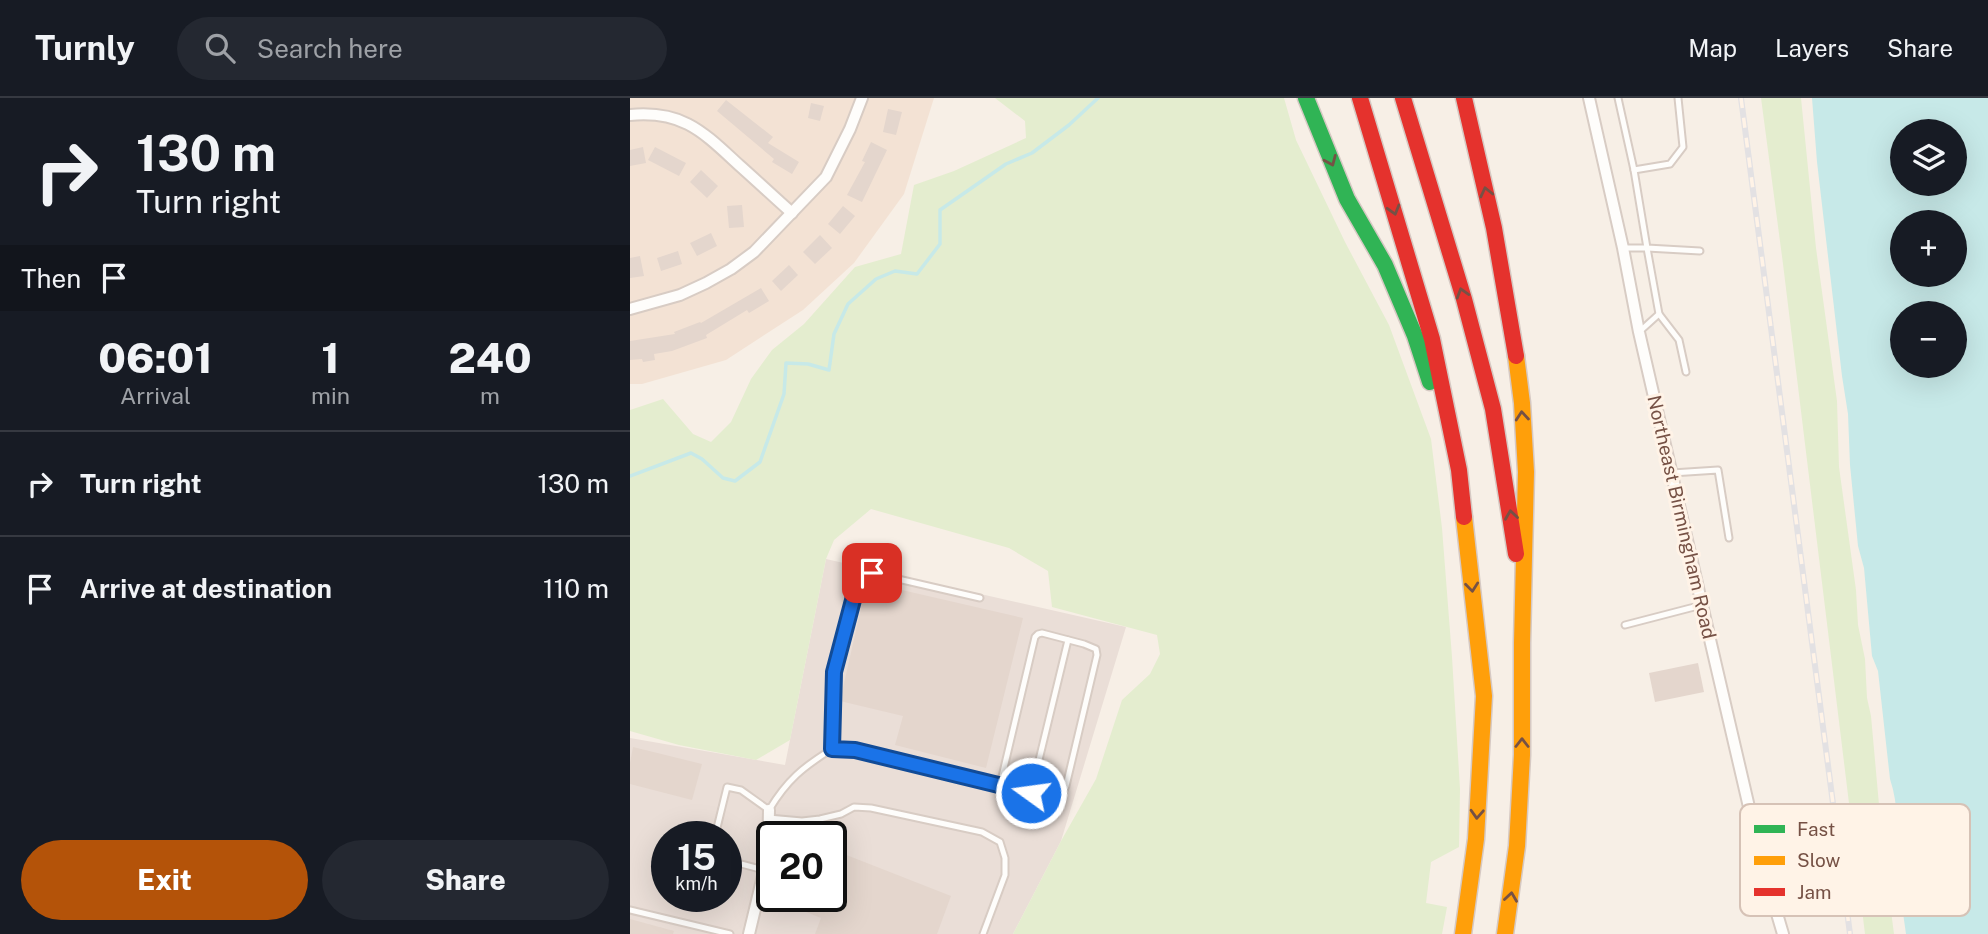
<!DOCTYPE html>
<html lang="en">
<head>
<meta charset="utf-8">
<style>
  body { margin:0; font-family:"Public Sans",sans-serif; background:#242831; color:#f1f3f6; height:100vh; display:flex; flex-direction:column; font-size:26px; white-space:nowrap }
  * { box-sizing:border-box; margin:0 }
  p { font-size:23px; color:#9ea1a6 }
  .icon { flex:none; width:38px; height:38px; fill:none; stroke:currentColor; stroke-width:2; stroke-linecap:round; stroke-linejoin:round }
  .map { position:relative; flex:1; overflow:hidden }
  .drawer { display:flex; flex-direction:column; background:#171b24; width:630px }
  .drawer>* { flex:none }
  .hud { background:#171b24; color:#f1f3f6; overflow:hidden }
  .tools { position:absolute; left:1260px; top:21px; display:grid; gap:14px }
  .tools a { display:grid; place-items:center; width:77px; height:77px; border-radius:50%; background:#171b24; box-shadow:0 7px 28px #0002; font-size:35px }
  .speed { position:absolute; left:21px; top:723px; display:flex; gap:14px; font-size:35px; font-weight:700; text-align:center }
  .speed>* { display:grid; place-content:center; width:91px; height:91px; border-radius:50%; background:#171b24; box-shadow:0 7px 28px #0002; line-height:1 }
  .speed small { font-size:18px; font-weight:400 }
  .speed .limit { border:4px solid #111; border-radius:10px; background:#fff; color:#111 }
  .pin { position:absolute; display:grid; place-items:center; width:60px; height:60px; color:#fff; margin:-30px; border-radius:14px; box-shadow:0 4px 10px #0006 }
  .me { position:absolute; width:77px; margin:-38px; rotate:284deg; stroke-linejoin:round; filter:drop-shadow(0 0 5px #0008) }
  .turn { display:flex; align-items:center; gap:24px; height:147px; padding:0 21px; font-size:32px }
  .turn .icon { width:91px; height:91px; stroke-width:2.5 }
  .turn b { display:block; font-size:49px; line-height:60px }
  .then { display:flex; align-items:center; height:66px; padding:0 21px; background:#0003; gap:14px; font-size:26px }
  .eta { display:flex; justify-content:space-evenly; align-items:center; height:119px; text-align:center }
  .eta b { font-size:42px; font-weight:800; line-height:49px }
  .action { display:flex; gap:14px; margin-top:auto; padding:14px 21px }
  .action a { flex:1; height:80px; border-radius:42px; background:#b45309; color:#fff; font-size:28px; font-weight:800; line-height:80px; text-align:center }
  .action a+a { background:#242831; color:#f1f3f6 }
  ul { padding:0; list-style:none }
  li { display:flex; align-items:center; gap:21px; height:105px; padding:0 21px; border-top:2px solid #363941 }
  li div { flex:1 }
  li b { display:block; font-size:26px }
  li em { font-style:normal }
  header { display:flex; align-items:center; gap:42px; box-sizing:border-box; height:98px; padding:0 35px; background:#171b24; border-bottom:2px solid #363941 }
  header strong { font-size:33px }
  nav { display:flex; gap:38px; margin-inline-start:auto; font-size:24px }
  .search { width:490px; height:63px; background:#242831; display:flex; align-items:center; gap:18px; box-sizing:border-box; padding:0 24px; border-radius:38px; color:#9ea1a6; font-size:26px }
  main { display:flex; flex:1; min-height:0 }
  .map>svg:first-child { display:block }
  .residential { fill:#f3e2d4 }
  .industrial { fill:#eaded7; fill-rule:evenodd }
  .green { fill:#e4edcf }
  .water { fill:#c7e9e8; fill-rule:evenodd }
  .lines { fill:none; stroke-linecap:round; stroke-linejoin:round }
  .stream { stroke:#c7e9e8; stroke-width:3.5 }
  .building { fill:#e4d6cd }
  .lane-casing { stroke:#d8ccc4; stroke-width:9 }
  .street-casing { stroke:#d8ccc4; stroke-width:14 }
  .fast-casing { stroke:#d6c9c3; stroke-width:19 }
  .slow-casing { stroke:#d6c9c3; stroke-width:19 }
  .jam-casing { stroke:#d6c9c3; stroke-width:19 }
  .lane { stroke:#fefdfb; stroke-width:5 }
  .street { stroke:#fefdfb; stroke-width:10 }
  .fast { stroke:#30b455; stroke-width:16 }
  .slow { stroke:#ff9f0a; stroke-width:16 }
  .jam { stroke:#e5322d; stroke-width:16 }
  .rail-casing { stroke:#e3e1e3; stroke-width:6 }
  .rail { stroke:#fff3e7; stroke-width:3.5; stroke-dasharray:10; stroke-linecap:butt }
  .oneway { stroke:#765145 }
  .route-casing { stroke:#114b97; stroke-width:18 }
  .route { stroke:#1a73e8; stroke-width:12 }
  .labels { text-anchor:middle; stroke-width:6; stroke-linejoin:round; paint-order:stroke }
  .street-label { font-size:19px; fill:#765145; stroke:#fff3e7 }
  .key { fill:#fff3e7; stroke:#d6c2b6; stroke-width:2 }
  .key-label { font-size:19px; fill:#765145 }
</style>
</head>
<body>
<header>
<strong>Turnly</strong>
<div class="search"><svg class="icon" aria-label="search" viewBox="0 0 24 24"><circle cx="10" cy="10" r="6"/><path d="M15 15l6 6"/></svg>Search here</div>
<nav><a>Map</a><a>Layers</a><a>Share</a></nav>
</header>
<main>
<section class="drawer">
<div class="hud">
<div class="turn"><svg class="icon" aria-label="right" viewBox="0 0 24 24"><path d="M7 20v-9h11M14 6l5 5-5 5"/></svg><div><b>130 m</b>Turn right</div></div>
<div class="then">Then<svg class="icon" aria-label="arrive" viewBox="0 0 24 24"><path d="M6 21V4h12l-3 4 3 4H6"/></svg></div>
</div>
<div class="eta">
<div><b>06:01</b><p>Arrival</p></div>
<div><b>1</b><p>min</p></div>
<div><b>240</b><p>m</p></div>
</div>
<ul>
<li><svg class="icon" aria-label="right" viewBox="0 0 24 24"><path d="M7 20v-9h11M14 6l5 5-5 5"/></svg><div><b>Turn right</b></div><em>130 m</em></li>
<li><svg class="icon" aria-label="arrive" viewBox="0 0 24 24"><path d="M6 21V4h12l-3 4 3 4H6"/></svg><div><b>Arrive at destination</b></div><em>110 m</em></li>
</ul>
<div class="action"><a>Exit</a><a>Share</a></div>
</section>
<div class="map">
<svg width="1358" height="836" viewBox="0 0 1358 836">
  <rect width="100%" height="100%" fill="#f7efe6"/>
  <polygon class="residential" points="0,0 304,0 274,96 224,165 173,212 96,262 12,286 0,286"/>
  <path class="industrial" d="M196,461L496,529L431,743L383,836H0V640L155,667ZM37,738H96V798H37ZM142,738H201V798H142Z"/>
  <g class="green">
    <polygon points="365,0 654,0 666,42 715,144 759,227 801,341 812,430 822,559 830,691 829,749 801,764 796,805 817,809 812,836 383,836 431,743 466,681 492,602 520,576 530,556 527,537 422,509 418,473 379,450 241,411 204,442 196,461 160,642 126,662 49,647 0,633 0,312 33,301 63,336 81,344 101,324 121,281 142,252 174,226 225,169 271,156 284,87 324,73 396,40 395,23"/>
    <polygon points="1131,0 1171,0 1186,150 1207,303 1209,369 1226,492 1228,527 1235,561 1237,600 1241,618 1253,751 1264,836 1235,836 1153,166"/>
  </g>
  <path class="water" d="M1182,0H1358V836H1276C1273,812 1268,788 1268,764C1267,736 1269,707 1260,681L1248,573L1242,558L1234,470L1228,448L1220,367L1218,316L1212,278L1187,64ZM1272,33H1325V86H1272ZM1272,124H1325V177H1272ZM1272,215H1325V268H1272Z"/>
  <g class="lines">
    <polyline class="stream" points="0,378 61,355 72,361 93,380 105,383 130,364 154,296 156,265 178,266 199,272 204,236 218,206 246,181 265,173 287,176 310,146 310,112 376,66 402,55 439,27 468,0"/>
  </g>
  <g class="building">
    <polygon points="96,2 143,39 138,45 169,64 162,76 142,64 144,61 87,13"/>
    <polygon points="181,5 194,8 190,23 178,20"/>
    <polygon points="258,11 272,14 266,37 253,34"/>
    <polygon points="241,44 257,52 232,104 217,97 235,64 232,63"/>
    <polygon points="13,49 16,65 0,68 0,52"/>
    <polygon points="25,49 56,65 49,78 18,62"/>
    <polygon points="71,72 88,88 77,100 60,84"/>
    <polygon points="112,107 114,129 99,130 97,108"/>
    <polygon points="213,108 225,118 210,136 198,126"/>
    <polygon points="81,135 87,148 67,158 60,145"/>
    <polygon points="190,137 202,150 185,166 173,154"/>
    <polygon points="48,153 52,166 31,173 27,160"/>
    <polygon points="10,158 14,178 0,180 0,160"/>
    <polygon points="159,167 168,177 151,193 142,183"/>
    <polygon points="131,190 139,203 119,215 117,212 76,237 77,240 42,253 24,256 25,262 13,264 12,261 0,262 0,243 45,236 44,234 70,224 71,225"/>
    <polygon points="237,484 393,520 356,670 265,647 273,618 210,603"/>
    <polygon points="1068,565 1074,594 1025,604 1019,575"/>
    <polygon points="3,649 72,666 62,702 0,686 0,665"/>
    <polygon points="214,756 321,798 307,836 185,836 191,820 171,812 176,798 201,798 201,761 208,764"/>
    <polygon points="0,821 44,833 43,836 0,836"/>
  </g>
  <g class="lines">
    <defs>
      <g id="lane">
        <polyline points="988,0 1004,72 1017,150 1070,153"/>
        <polyline points="1004,72 1040,66 1053,49 1048,0"/>
        <polyline points="993,150 1017,150 1029,216 1009,234"/>
        <polyline points="1029,216 1049,242 1056,274"/>
        <polyline points="1042,375 1088,372 1099,440"/>
        <polyline points="995,527 1072,507"/>
        <polyline points="202,651 225,652 425,700 431,699 436,688 467,557 466,551 454,546 412,535 408,536 405,539 370,687"/>
        <polyline points="401,695 438,542"/>
        <polyline points="138,720 172,723 190,721 211,716 224,709 241,710 352,734 370,744 375,760 375,777 353,836"/>
        <path d="M85,738L97,689L111,692L139,712C157,682 173,669 202,651L203,574L227,487L231,481L242,475L350,500"/>
        <polyline points="96,762 134,772"/>
        <polyline points="0,812 100,836"/>
      </g>
      <g id="street">
        <polyline points="959,0 993,150 1009,234 1072,507 1132,765 1153,836"/>
        <path d="M0,17C53,12 73,34 109,67C127,83 144,99 162,115"/>
        <polyline points="0,211 50,197 76,185 101,171 124,154 196,79 220,31 232,0"/>
        <polyline points="119,836 138,757 139,712"/>
      </g>
      <polyline id="fast" points="676,0 717,101 755,167 785,238 800,284"/>
      <g id="slow">
        <polyline points="833,836 846,741 854,598 834,419"/>
        <polyline points="875,836 887,748 892,657 892,545 896,374 892,305 886,258"/>
      </g>
      <g id="jam">
        <polyline points="730,0 802,241 829,372 834,419"/>
        <polyline points="773,0 834,201 863,311 886,456"/>
        <polyline points="834,0 864,130 886,258"/>
      </g>
    </defs>
    <use href="#lane" class="lane-casing"/>
    <use href="#street" class="street-casing"/>
    <use href="#fast" class="fast-casing"/>
    <use href="#slow" class="slow-casing"/>
    <use href="#jam" class="jam-casing"/>
    <use href="#lane" class="lane"/>
    <use href="#street" class="street"/>
    <use href="#fast" class="fast"/>
    <use href="#slow" class="slow"/>
    <use href="#jam" class="jam"/>
    <defs>
      <polyline id="rail" points="1111,0 1220,836"/>
    </defs>
    <use href="#rail" class="rail-casing"/>
    <use href="#rail" class="rail"/>
  </g>
  <defs><path id="oneway-chevron" d="M-2-3.5L2.5 0L-2 3.5" fill="none" stroke-width="1.6" stroke-linecap="round" stroke-linejoin="round" transform="scale(1.75)"/></defs>
  <g class="oneway">
    <use href="#oneway-chevron" transform="translate(701 63) rotate(67)"/>
    <use href="#oneway-chevron" transform="translate(856 94) rotate(-103)"/>
    <use href="#oneway-chevron" transform="translate(764 112) rotate(74)"/>
    <use href="#oneway-chevron" transform="translate(832 195) rotate(-107)"/>
    <use href="#oneway-chevron" transform="translate(892 318) rotate(-95)"/>
    <use href="#oneway-chevron" transform="translate(881 417) rotate(-98)"/>
    <use href="#oneway-chevron" transform="translate(842 489) rotate(84)"/>
    <use href="#oneway-chevron" transform="translate(892 645) rotate(-90)"/>
    <use href="#oneway-chevron" transform="translate(847 716) rotate(93)"/>
    <use href="#oneway-chevron" transform="translate(881 799) rotate(-82)"/>
  </g>
  <g class="lines">
    <defs>
      <polyline id="route" points="242,475 231,481 227,487 204,574 202,651 225,652 401,695"/>
    </defs>
    <use href="#route" class="route-casing"/>
    <use href="#route" class="route"/>
  </g>
  <g class="labels">
    <g class="street-label">
      <text transform="translate(1052 419) rotate(77)" y="7">Northeast Birmingham Road</text>
    </g>
  </g>
  <rect x="1110" y="706" width="230" height="112" rx="10" class="key"/>
  <rect x="1124" y="727" width="31" height="8" fill="#30b455"/>
  <rect x="1124" y="758" width="31" height="9" fill="#ff9f0a"/>
  <rect x="1124" y="790" width="31" height="8" fill="#e5322d"/>
  <g class="key-label">
    <text x="1167" y="738">Fast</text>
    <text x="1167" y="769">Slow</text>
    <text x="1167" y="801">Jam</text>
  </g>
</svg>
<div class="tools">
<a><svg class="icon" aria-label="layers" viewBox="0 0 24 24"><path d="M12 4l9 5-9 5-9-5zM3 14l9 5 9-5"/></svg></a>
<a>+</a>
<a>−</a>
</div>
<div class="speed"><div>15<small>km/h</small></div><div class="limit">20</div></div>
<div class="pin" style="left:242px;top:475px;background:#d93025"><svg class="icon" aria-label="arrive" viewBox="0 0 24 24"><path d="M6 21V4h12l-3 4 3 4H6"/></svg></div>
<svg class="me" style="left:401px;top:695px" viewBox="-20 -20 40 40"><circle r="17" fill="#1a73e8" stroke="#fff" stroke-width="3"/><path d="M0-11L8 9 0 5-8 9z" fill="#fff"/></svg>
</div>
</main>
</body>
</html>
